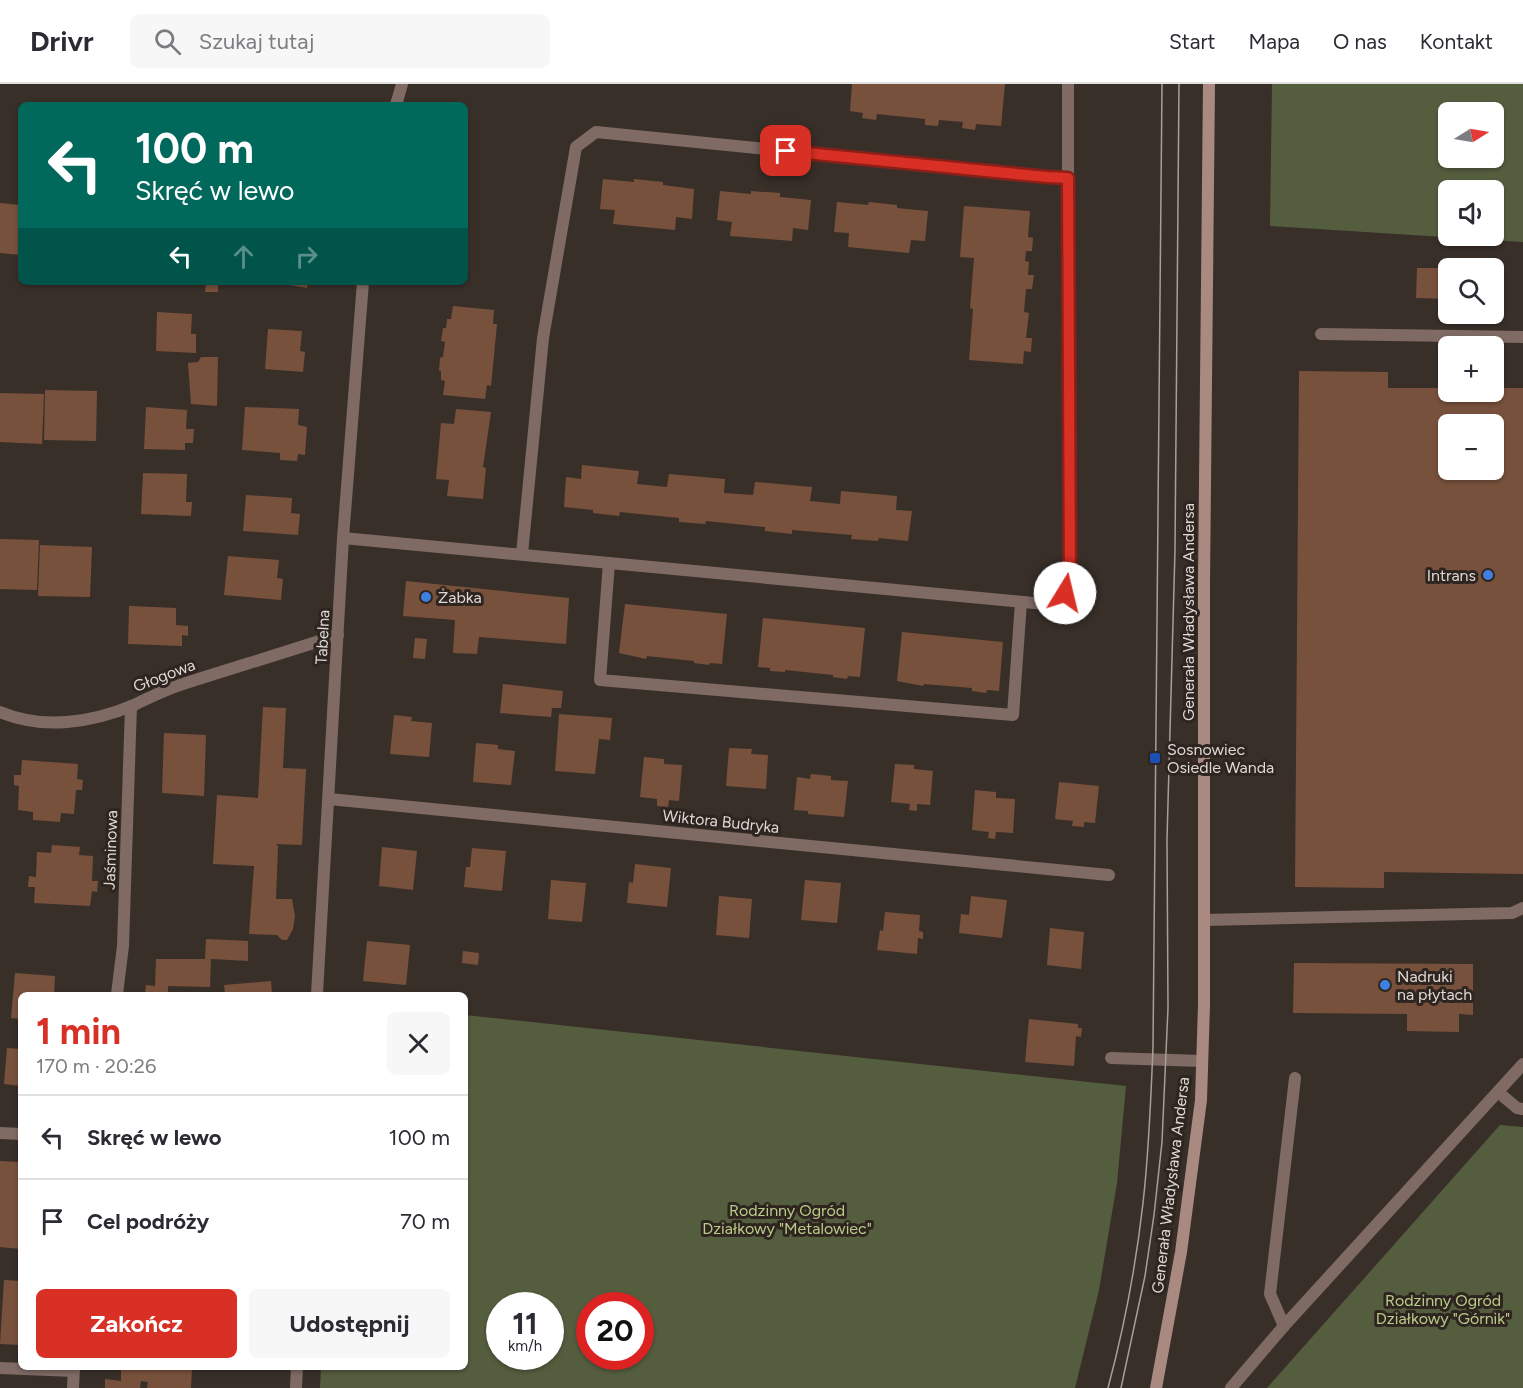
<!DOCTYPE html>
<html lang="pl">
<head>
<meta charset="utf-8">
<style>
  body { margin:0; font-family:Figtree,sans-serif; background:#f7f7f7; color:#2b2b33; height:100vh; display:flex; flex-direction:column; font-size:22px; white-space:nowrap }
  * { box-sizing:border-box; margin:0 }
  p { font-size:20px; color:#7c7c81 }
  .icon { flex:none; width:33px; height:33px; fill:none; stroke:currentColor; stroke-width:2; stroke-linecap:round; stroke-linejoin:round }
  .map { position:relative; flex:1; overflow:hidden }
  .panel { position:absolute; left:18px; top:908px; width:450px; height:378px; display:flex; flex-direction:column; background:#fff; border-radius:9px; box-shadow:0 2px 4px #0004 }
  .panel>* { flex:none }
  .hud { position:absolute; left:18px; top:18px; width:450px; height:183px; border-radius:9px; box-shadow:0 2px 4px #0004; background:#00695c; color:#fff; overflow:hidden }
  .needle { width:39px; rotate:79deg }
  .buttons { position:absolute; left:1438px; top:18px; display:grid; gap:12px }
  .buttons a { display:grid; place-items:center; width:66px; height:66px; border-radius:9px; background:#fff; box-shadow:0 2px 4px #0004; font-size:30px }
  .speed { position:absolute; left:486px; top:1208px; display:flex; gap:12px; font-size:30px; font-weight:700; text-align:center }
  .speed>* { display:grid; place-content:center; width:78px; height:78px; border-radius:50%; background:#fff; box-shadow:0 2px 4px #0004; line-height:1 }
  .speed small { font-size:15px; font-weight:400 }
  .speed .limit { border:9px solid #d22; background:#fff; color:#111 }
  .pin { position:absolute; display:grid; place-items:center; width:51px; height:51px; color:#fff; margin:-26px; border-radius:12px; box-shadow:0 3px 9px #0006 }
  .me { position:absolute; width:66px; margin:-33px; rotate:9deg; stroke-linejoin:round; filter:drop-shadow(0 0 4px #0008) }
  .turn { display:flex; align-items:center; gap:21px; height:126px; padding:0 18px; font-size:27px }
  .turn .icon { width:78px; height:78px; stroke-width:2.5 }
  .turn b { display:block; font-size:42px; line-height:51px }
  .lanes { display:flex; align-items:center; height:57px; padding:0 18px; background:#0003; justify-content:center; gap:30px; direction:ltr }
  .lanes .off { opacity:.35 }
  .round { display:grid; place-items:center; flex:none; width:63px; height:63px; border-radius:9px; background:#f7f7f7 }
  .head { display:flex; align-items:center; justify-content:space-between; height:102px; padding:0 18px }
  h1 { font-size:36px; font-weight:700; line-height:45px; color:#d93025 }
  .cta { display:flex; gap:12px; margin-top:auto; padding:12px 18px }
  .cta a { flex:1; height:69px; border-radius:9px; background:#d93025; color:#fff; font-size:24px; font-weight:700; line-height:69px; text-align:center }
  .cta a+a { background:#f7f7f7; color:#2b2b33 }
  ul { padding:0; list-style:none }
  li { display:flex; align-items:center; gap:18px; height:84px; padding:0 18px; border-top:2px solid #e1e1e2 }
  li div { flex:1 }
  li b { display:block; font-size:22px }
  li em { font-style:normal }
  header { display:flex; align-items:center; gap:36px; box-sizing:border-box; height:84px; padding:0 30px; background:#fff; border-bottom:2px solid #e1e1e2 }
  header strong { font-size:28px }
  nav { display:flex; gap:33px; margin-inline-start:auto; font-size:21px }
  .search { width:420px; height:54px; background:#f7f7f7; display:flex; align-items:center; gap:15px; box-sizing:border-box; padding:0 21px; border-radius:9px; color:#7c7c81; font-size:22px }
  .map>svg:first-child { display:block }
  .green { fill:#555d3f; fill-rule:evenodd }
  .building { fill:#78513c; fill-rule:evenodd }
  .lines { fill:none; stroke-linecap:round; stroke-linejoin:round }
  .lane { stroke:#7f6a64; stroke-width:12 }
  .street { stroke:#7f6a64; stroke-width:12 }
  .secondary { stroke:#aa8a80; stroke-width:12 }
  .tram { stroke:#a69f9a; stroke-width:1.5 }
  .route-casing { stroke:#8d1f18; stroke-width:15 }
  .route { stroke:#d93025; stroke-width:10 }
  .shop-dot { fill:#3f7fe0; stroke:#2f2520; stroke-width:2 }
  .transit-dot { fill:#1a4fb4; stroke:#2f2520; stroke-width:2 }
  .labels { text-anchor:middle; stroke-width:6; stroke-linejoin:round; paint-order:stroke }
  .poi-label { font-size:16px; fill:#dfd9d5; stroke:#2f2520; text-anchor:start }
  .street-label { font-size:16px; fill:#dfd9d5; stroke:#2f2520 }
  .park-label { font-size:16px; fill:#b9cc88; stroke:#2f2520 }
</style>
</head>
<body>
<header>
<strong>Drivr</strong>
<div class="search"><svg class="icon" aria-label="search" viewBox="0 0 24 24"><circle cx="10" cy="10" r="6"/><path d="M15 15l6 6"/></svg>Szukaj tutaj</div>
<nav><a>Start</a><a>Mapa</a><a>O nas</a><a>Kontakt</a></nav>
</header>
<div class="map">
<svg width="1523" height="1304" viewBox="0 0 1523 1304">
  <rect width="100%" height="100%" fill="#392f29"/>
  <g class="green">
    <path d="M1272,0H1523V158L1270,142ZM1449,28H1494V74H1449ZM1449,106H1494V152H1449Z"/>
    <path d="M465,931L1126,1002L1117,1099L1099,1206L1075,1304H320L321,1283L465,1282ZM500,1221H550V1272H500ZM590,1221H640V1272H590Z"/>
    <polygon points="1500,1041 1523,1043 1523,1304 1267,1304"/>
  </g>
  <g class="building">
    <polygon points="852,0 1005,0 1001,42 976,40 975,46 962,44 963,38 939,36 938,42 925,41 925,35 877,30 876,36 862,34 863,29 850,27"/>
    <polygon points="603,95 634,98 634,95 663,98 663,101 694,105 692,135 676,133 675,146 613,140 615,126 600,125"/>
    <polygon points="720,107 751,110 751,107 780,109 780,113 811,116 808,146 793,144 792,157 730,152 732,138 717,136"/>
    <polygon points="837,118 868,121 869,118 897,121 897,124 928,127 925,157 911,156 909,169 848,163 849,149 834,148"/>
    <polygon points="0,119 21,121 21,171 0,169"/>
    <polygon points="964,122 1030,127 1028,153 1033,154 1032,167 1026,167 1025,177 1029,178 1028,191 1034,191 1032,205 1026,205 1024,228 1029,229 1026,254 1032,254 1031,268 1024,267 1023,280 969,276 973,225 970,224 974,174 960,173"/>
    <polygon points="1417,184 1447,184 1447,215 1416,214"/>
    <polygon points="200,198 223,198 223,201 218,201 218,208 205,208 206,200 200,200"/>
    <polygon points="272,198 308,198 307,204"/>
    <polygon points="453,222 494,226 493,240 497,240 491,302 487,301 485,315 443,311 445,297 441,296 441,287 439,287 440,274 443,273 445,258 441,257 443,244 446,244 447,235 451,235"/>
    <polygon points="157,228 192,230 191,250 196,250 196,269 156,267"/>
    <polygon points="268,245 302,247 300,267 305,268 303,288 265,285"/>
    <polygon points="201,273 218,273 217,322 191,320 188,279 198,278"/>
    <path d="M1299,287L1388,288V304H1449V308H1494V304H1523V790L1384,788V804L1295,803ZM1449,340H1494V386H1449Z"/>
    <polygon points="45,306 97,307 96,357 44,356"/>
    <polygon points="0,309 44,310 42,360 0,358"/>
    <polygon points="146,323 187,326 186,345 194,345 193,359 185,359 185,366 144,365"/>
    <polygon points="245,323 299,325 298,341 307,343 305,371 298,370 297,377 280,376 280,369 242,366"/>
    <polygon points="456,325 491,328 483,383 486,384 483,415 447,412 449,396 436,395 441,339 454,340"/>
    <polygon points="582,381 639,387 637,400 667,403 669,390 725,395 724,409 753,411 755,398 812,403 810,417 840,420 841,407 897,412 896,426 912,427 908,457 879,454 878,457 851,455 852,451 792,446 792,450 765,447 765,443 706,437 705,440 679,438 679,434 620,428 619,432 593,429 593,426 564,423 566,393 581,395"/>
    <polygon points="143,389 187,390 186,418 192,418 191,432 141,430"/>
    <polygon points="246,411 292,414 291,429 300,430 298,451 243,447"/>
    <polygon points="0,455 39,456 37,506 0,505"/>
    <polygon points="40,461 92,463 90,513 38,512"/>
    <polygon points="228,472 279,476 277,494 283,495 281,516 224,511"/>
    <polygon points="406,497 569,514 566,560 479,553 477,570 453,569 455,536 403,532"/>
    <polygon points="625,520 727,530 722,580 710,579 709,581 694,579 694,577 647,572 646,575 619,569"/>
    <polygon points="129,522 176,524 176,541 188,542 188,552 182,551 182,562 128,560"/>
    <polygon points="763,534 865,544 860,593 848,592 847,595 833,593 833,591 785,586 785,588 770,587 770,584 758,583"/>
    <polygon points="902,548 1003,558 999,607 987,606 986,609 972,607 972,604 924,600 923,602 897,597"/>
    <polygon points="415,554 427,555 425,575 413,574"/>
    <polygon points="503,600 563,607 561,624 552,624 551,633 500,629"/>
    <polygon points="263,623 286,624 283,684 306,685 302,761 276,760 278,762 276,815 292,815 295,832 293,845 287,856 282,856 277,851 249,850 254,782 213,780 217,711 258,714"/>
    <polygon points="559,630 612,634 610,656 599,655 595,690 555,687"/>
    <polygon points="394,631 412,633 411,637 432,639 429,673 390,670"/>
    <polygon points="164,649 206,651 204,712 162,709"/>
    <polygon points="476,659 498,661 498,665 515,667 511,701 473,698"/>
    <polygon points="729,664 752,665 751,670 768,671 766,705 726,702"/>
    <polygon points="644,673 664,675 664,680 682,681 679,717 669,716 668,723 657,722 657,715 640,713"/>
    <polygon points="22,676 78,680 77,695 83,696 82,706 76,706 74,730 61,729 60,738 33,736 33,728 18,726 19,702 14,701 14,691 21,691"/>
    <polygon points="895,680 914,681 914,685 933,687 930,721 917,720 917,727 909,726 910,720 891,718"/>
    <polygon points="811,690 831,692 831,696 848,697 844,733 808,730 808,727 794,726 797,693 810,695"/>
    <polygon points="1059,698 1099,702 1095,739 1084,738 1084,743 1072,742 1073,737 1055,735"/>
    <polygon points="975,706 996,708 996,714 1015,715 1013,749 996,748 995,755 988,754 989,748 972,746"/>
    <polygon points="52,761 80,763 79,771 93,772 92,797 98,797 97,808 92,807 90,822 34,819 35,803 28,803 29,792 36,793 37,768 51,769"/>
    <polygon points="382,763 417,767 413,806 379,802"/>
    <polygon points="472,764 506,767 502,807 464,803 466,783 470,783"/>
    <polygon points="635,780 671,784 667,823 627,819 629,798 633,799"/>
    <polygon points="551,796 586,799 582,838 548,835"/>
    <polygon points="805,796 841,799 837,839 801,836"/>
    <polygon points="719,812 752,815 749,854 716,851"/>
    <polygon points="971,812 1007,816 1002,854 959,849 961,830 969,831"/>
    <polygon points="885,828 920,831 919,847 923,848 923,855 918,854 917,870 877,866 880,846 883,847"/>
    <polygon points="1050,844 1084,848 1081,885 1047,881"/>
    <polygon points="206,855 248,857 248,877 211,875 210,903 168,902 168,910 145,910 146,901 155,902 156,875 205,875"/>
    <polygon points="367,857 410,861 406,901 363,897"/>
    <polygon points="463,867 479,869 478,881 462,879"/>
    <polygon points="1294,879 1473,880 1473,931 1459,930 1459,948 1407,947 1407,930 1293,929"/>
    <polygon points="15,889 55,892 54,910 21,910 21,935 11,934"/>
    <polygon points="271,897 272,910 225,910 224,901"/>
    <polygon points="1029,935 1078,940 1078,944 1082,944 1081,953 1076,952 1074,982 1025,978"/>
    <polygon points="7,964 21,965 21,1002 4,1000"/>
    <polygon points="0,1077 21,1078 21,1165 0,1163"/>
    <polygon points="4,1196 21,1197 21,1261 0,1260"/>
    <polygon points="121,1282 192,1284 191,1304 147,1304 148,1298 141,1297 140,1304 105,1304 105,1295 121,1297"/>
  </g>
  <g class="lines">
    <g class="lane">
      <polyline points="1068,0 1068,94"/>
      <polyline points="1321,250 1523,253"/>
      <polyline points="343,454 1045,520 1065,509 1070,495 1068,94 1047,93 596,48 576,63 543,254 522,470"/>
      <polyline points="609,479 600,596 1013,631 1021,518"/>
      <polyline points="329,715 1109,791"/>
      <polyline points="1204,836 1512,829 1523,824"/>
      <polyline points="1111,974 1202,977"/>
      <polyline points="1498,1008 1517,1024 1523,1025"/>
      <polyline points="1284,1242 1270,1210 1295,994"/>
      <polyline points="0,1284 74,1287"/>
    </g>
    <g class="street">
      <polyline points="396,21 402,0"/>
      <path d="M0,628C43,646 91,639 134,621C149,614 164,606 180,601C233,584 286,568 338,551"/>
      <polyline points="117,910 123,862 131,622"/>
      <polyline points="317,910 343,454 363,198"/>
      <polyline points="0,1049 21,1050"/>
      <polyline points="73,1304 74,1282"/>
      <polyline points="296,1304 297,1282"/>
      <polyline points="1231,1304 1284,1242 1523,980"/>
    </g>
    <polyline class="secondary" points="1156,1304 1181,1168 1201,1016 1204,921 1204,498 1209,0"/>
    <g class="tram">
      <path d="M1108,1304C1124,1244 1136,1181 1143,1119C1149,1067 1151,1015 1153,963L1162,0"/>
      <polyline points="1121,1304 1145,1192 1154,1131 1162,1058 1168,924 1167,755 1175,466 1179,0"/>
    </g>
  </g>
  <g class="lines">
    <defs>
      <polyline id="route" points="786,67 1047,93 1068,94 1070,495 1065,509"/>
    </defs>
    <use href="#route" class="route-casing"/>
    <use href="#route" class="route"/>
  </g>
  <g class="shop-dot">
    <circle cx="1488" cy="491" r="6"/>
    <circle cx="426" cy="513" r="6"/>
    <circle cx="1385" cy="901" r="6"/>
  </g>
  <rect class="transit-dot" x="1149" y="668" width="12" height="12" rx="3"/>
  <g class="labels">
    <g class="poi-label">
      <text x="1476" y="497" text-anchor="end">Intrans</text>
      <text x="438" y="519">Żabka</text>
      <text x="1167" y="671">Sosnowiec<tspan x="1167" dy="18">Osiedle Wanda</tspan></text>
      <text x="1397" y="898">Nadruki<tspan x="1397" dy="18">na płytach</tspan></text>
    </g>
    <g class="street-label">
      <text transform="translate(1188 528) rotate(-90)" y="6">Generała Władysława Andersa</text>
      <text transform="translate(322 553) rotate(-87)" y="6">Tabelna</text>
      <text transform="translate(164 591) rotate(-21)" y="6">Głogowa</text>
      <text transform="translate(721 737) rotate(6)" y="6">Wiktora Budryka</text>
      <text transform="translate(110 766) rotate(-88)" y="6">Jaśminowa</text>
      <text transform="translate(1170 1101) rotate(-83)" y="6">Generała Władysława Andersa</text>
    </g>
    <g class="park-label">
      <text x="787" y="1132">Rodzinny Ogród<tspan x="787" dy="18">Działkowy "Metalowiec"</tspan></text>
      <text x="1443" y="1222">Rodzinny Ogród<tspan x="1443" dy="18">Działkowy "Górnik"</tspan></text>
    </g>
  </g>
</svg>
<div class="buttons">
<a><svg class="needle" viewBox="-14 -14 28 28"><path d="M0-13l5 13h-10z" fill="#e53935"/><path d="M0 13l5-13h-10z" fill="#7c7c81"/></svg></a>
<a><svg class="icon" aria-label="sound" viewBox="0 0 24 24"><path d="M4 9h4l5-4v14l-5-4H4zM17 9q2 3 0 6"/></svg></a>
<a><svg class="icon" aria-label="search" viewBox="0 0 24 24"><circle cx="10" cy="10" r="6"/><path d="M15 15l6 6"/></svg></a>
<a>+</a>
<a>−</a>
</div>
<div class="speed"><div>11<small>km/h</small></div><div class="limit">20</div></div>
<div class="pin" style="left:786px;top:67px;background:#d93025"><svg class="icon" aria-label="arrive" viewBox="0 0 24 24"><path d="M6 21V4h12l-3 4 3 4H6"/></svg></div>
<svg class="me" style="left:1065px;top:509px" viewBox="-20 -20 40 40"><circle r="19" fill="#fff"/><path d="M0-13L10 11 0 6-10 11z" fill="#d93025"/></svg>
<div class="hud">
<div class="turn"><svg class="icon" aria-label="left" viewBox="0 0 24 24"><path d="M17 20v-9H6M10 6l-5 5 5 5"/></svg><div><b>100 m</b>Skręć w lewo</div></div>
<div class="lanes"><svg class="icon" aria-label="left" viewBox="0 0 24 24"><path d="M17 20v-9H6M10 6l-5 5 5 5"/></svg><svg class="icon off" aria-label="ahead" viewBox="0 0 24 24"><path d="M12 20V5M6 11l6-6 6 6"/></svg><svg class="icon off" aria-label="right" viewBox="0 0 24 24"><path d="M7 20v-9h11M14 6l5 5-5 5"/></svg></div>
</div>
<section class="panel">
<div class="head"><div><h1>1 min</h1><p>170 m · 20:26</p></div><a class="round"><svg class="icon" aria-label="close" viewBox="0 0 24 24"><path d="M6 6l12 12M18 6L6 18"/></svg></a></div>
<ul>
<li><svg class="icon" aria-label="left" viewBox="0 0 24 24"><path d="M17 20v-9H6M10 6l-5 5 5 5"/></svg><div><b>Skręć w lewo</b></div><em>100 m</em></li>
<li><svg class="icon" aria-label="arrive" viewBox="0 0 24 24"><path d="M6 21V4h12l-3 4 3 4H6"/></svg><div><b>Cel podróży</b></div><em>70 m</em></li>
</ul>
<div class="cta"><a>Zakończ</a><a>Udostępnij</a></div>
</section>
</div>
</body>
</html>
